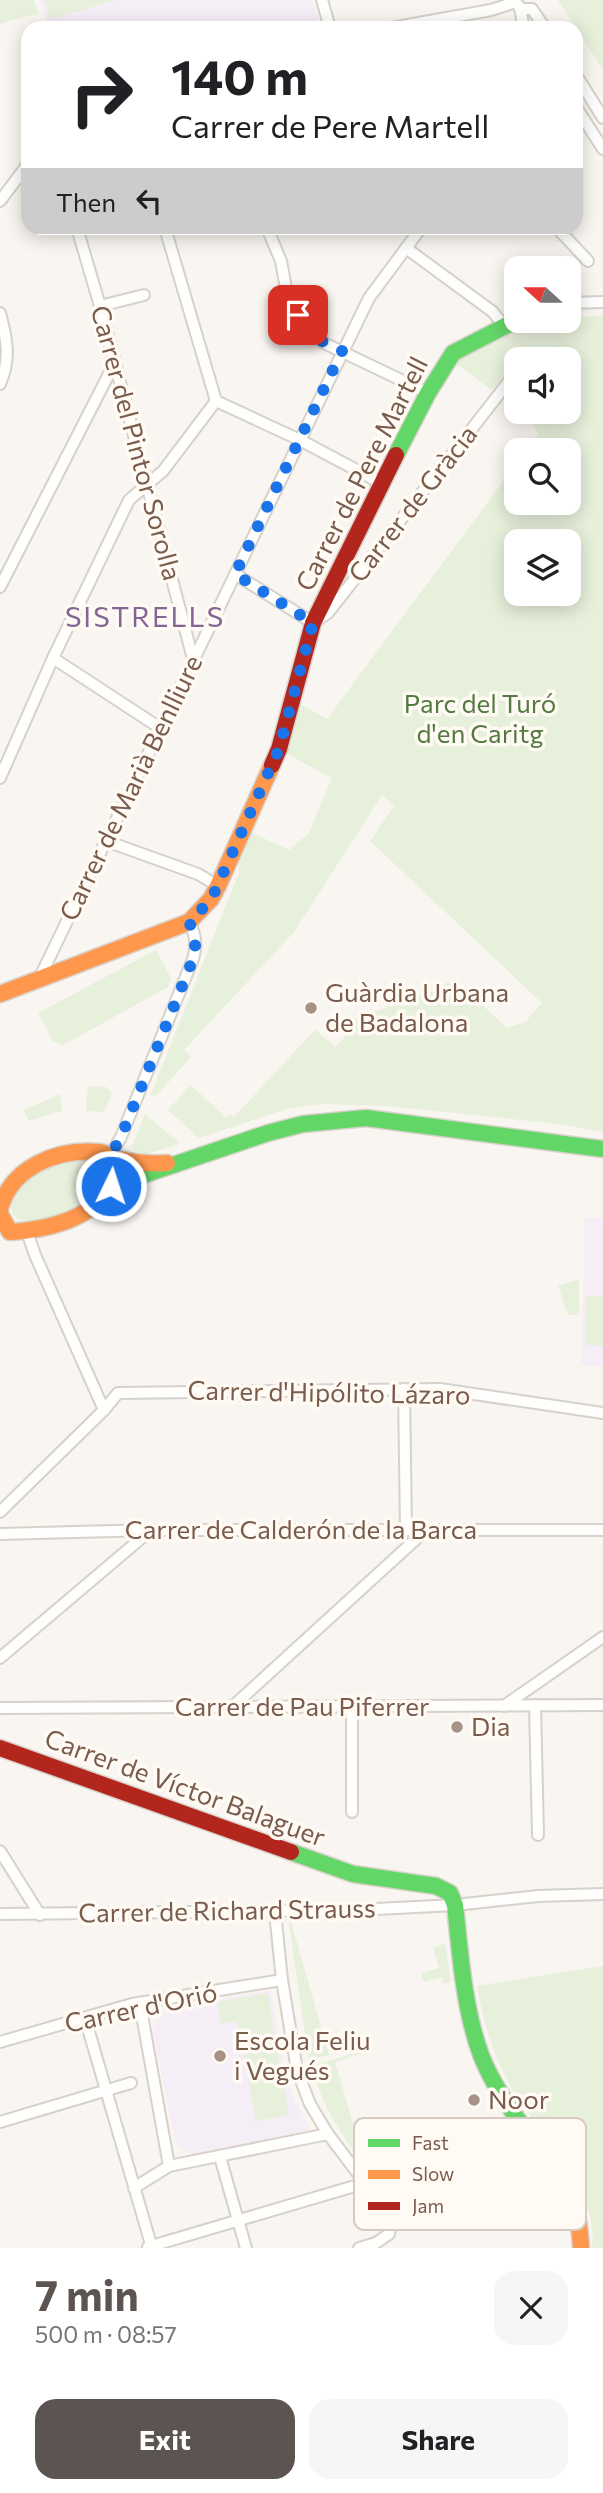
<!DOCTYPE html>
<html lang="en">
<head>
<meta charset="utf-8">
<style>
  body { margin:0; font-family:Commissioner,sans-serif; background:#f6f6f6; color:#202124; height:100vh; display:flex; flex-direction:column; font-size:26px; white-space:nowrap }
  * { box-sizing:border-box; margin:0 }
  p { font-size:23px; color:#757577 }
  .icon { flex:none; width:38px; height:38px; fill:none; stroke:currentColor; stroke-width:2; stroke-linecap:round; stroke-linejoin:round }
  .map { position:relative; height:2248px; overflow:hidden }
  .drawer { display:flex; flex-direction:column; background:#fff; flex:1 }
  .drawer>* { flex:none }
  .hud { position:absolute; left:21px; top:21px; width:562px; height:214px; border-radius:21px; box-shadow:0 4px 18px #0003; background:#fff; color:#202124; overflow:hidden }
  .needle { width:46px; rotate:291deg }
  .fabs { position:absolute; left:504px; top:256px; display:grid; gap:14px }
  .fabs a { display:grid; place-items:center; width:77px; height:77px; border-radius:14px; background:#fff; box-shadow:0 4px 18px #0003; font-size:35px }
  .pin { position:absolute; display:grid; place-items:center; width:60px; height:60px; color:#fff; margin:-30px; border-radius:14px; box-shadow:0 4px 10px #0006 }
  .me { position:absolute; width:77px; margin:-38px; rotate:4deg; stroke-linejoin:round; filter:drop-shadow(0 0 5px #0008) }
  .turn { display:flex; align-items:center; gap:24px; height:147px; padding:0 35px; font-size:32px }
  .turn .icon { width:91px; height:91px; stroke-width:2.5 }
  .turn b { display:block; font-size:49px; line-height:60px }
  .then { display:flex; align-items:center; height:66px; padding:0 35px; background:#0003; gap:14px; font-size:26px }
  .round { display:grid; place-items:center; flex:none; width:74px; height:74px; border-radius:21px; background:#f6f6f6 }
  .overview { display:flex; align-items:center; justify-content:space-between; height:119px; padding:0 35px }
  h1 { font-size:42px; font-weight:700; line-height:52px; color:#5c5450 }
  .button { display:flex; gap:14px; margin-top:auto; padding:14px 35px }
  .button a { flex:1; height:80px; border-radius:21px; background:#5c5450; color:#fff; font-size:28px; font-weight:700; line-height:80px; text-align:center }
  .button a+a { background:#f6f6f6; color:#202124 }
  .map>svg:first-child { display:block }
  .education { fill:#f6eef6 }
  .green { fill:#e7f0db; fill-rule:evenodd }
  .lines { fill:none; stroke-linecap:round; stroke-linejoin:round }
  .street-casing { stroke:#d7d1cb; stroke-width:14 }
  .fast-casing { stroke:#d9d2cb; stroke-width:19 }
  .slow-casing { stroke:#d9d2cb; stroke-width:19 }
  .jam-casing { stroke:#d9d2cb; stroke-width:19 }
  .street { stroke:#fefefd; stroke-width:10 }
  .fast { stroke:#63d668; stroke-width:16 }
  .slow { stroke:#ff974d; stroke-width:16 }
  .jam { stroke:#b3261e; stroke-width:16 }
  .route { stroke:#1a73e8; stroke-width:12; stroke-dasharray:0 21.6 }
  .poi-dot { fill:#a69286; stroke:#fffaf3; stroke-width:2.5 }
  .labels { text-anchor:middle; stroke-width:7; stroke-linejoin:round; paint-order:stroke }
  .street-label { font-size:26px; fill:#7a5c4d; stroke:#fffaf3 }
  .park-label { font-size:26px; fill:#537a41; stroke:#fffaf3 }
  .poi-label { font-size:26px; fill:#7a5c4d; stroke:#fffaf3; text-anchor:start }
  .neighbourhood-label { font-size:28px; letter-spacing:2px; fill:#846695; stroke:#fffaf3 }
  .key { fill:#fffaf3; stroke:#d7cbc1; stroke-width:2 }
  .key-label { font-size:19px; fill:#7a5c4d }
</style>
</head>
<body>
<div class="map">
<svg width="603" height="2248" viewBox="0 0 603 2248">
  <rect width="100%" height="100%" fill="#f9f5f0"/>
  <g class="education">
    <polygon points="40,0 312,0 318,19 312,24 281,28 49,28"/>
    <polygon points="585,1218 603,1218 603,1366 581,1365"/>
    <polygon points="271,1990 285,2073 295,2101 311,2130 194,2156 176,2144 152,2028 166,2008"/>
  </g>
  <g class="green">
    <polygon points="0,0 34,0 38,13 0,24"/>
    <polygon points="45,0 117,0 50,19"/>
    <polygon points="558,0 603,0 603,70"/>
    <path d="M603,315V1132L559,1124L388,1106L321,1104L286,1109L199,1138L168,1110L191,1085L226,1118L231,1114L234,1117L315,1030L336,1047L348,1033L354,1019L436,990L448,982L480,1003L507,1028L525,1022L542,1003L370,841L394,806L382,795L294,932L184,1050L191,1057L155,1097L151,1094L239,873V855L250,832L289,850L309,833L332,778L285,753L300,704L327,719L516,464V502H569V450H527L538,434L528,411H569V359H516V387L511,370L492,390L454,362C493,331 556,320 603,315ZM516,541H569V593H516Z"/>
    <polygon points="156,950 171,978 168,987 63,1045 53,1041 38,1013"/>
    <polygon points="88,1086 106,1087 111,1092 110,1099 103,1112 86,1111"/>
    <polygon points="60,1094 62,1111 29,1121 24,1110"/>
    <polygon points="145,1114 179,1143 179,1144 147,1154 134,1151 132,1146"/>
    <path d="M89,1159L101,1166L105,1177C98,1203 38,1234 14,1216C0,1194 47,1166 62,1162C71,1159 80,1160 89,1159Z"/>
    <polygon points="579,1279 579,1315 568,1315 558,1286"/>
    <polygon points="586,1296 603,1296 603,1346 586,1345"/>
    <polygon points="291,1922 329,2055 309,2061 289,1923"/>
    <polygon points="445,1944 451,1982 444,1984 442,1977 424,1982 421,1973 439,1968 433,1947"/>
    <path d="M603,1966V2248H592C600,2186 537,2134 509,2083C492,2052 483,2020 477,1986Z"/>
    <polygon points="268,1993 276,2044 242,2050 237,2021 221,2024 217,2002"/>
    <path d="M362,2037L367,2052L335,2062L362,2155L372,2161L385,2157L395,2190L391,2191C353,2158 325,2114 311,2066L359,2052L357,2039Z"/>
    <polygon points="277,2047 289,2115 256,2121 243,2053"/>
  </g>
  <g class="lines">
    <defs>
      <g id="street">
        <polyline points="322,0 330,28"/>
        <path d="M518,5C523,12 520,19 525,28"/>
        <polyline points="521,9 532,9 545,28"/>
        <polyline points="391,28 491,10 516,2"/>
        <polyline points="576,75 603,118"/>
        <polyline points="576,107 603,149"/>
        <polyline points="0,201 28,164"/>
        <polyline points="77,228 100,306 193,659"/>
        <polyline points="165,228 216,401"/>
        <polyline points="267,228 281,261 288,299 306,330 326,344 428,393"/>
        <polyline points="557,228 588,261"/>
        <polyline points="406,248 493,312 504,326"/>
        <polyline points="569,303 603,302"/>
        <polyline points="100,306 144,295"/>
        <path d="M0,313C7,339 11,359 0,384"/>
        <polyline points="216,401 300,440 381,483"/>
        <polyline points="235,574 313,623 328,613 510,380"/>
        <polyline points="0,587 114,364"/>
        <polyline points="53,658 160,728"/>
        <polyline points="0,778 53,658 129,500 163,471 216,401"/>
        <polyline points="106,841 198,874 218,886"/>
        <polyline points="39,979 369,298 421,228"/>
        <path d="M111,1155L121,1137L193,959C197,946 196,934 189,922"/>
        <polyline points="27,1232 35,1255 104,1410"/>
        <polyline points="404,1389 406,1529"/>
        <polyline points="0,1512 104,1410 118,1393 440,1389 603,1413"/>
        <polyline points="0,1534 151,1530 603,1530"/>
        <polyline points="0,1658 151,1530"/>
        <polyline points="535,1705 538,1835"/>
        <polyline points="504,1706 603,1637"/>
        <polyline points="352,1707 352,1812"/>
        <polyline points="0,1708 603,1705"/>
        <polyline points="231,1708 426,1530"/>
        <polyline points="0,1851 40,1915"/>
        <polyline points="275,1912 282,1980 297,2070 310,2104 328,2134 365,2183 386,2202 393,2215 389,2234 376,2243 359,2248"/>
        <polyline points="0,1914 357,1910 455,1905 538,1896 603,1894"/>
        <polyline points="140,2004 169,2166"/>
        <polyline points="85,2018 152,2248"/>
        <polyline points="0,2042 132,2004 282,1980"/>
        <polyline points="0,2122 131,2083"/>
        <polyline points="220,2157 246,2248"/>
        <polyline points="134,2188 169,2166 328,2134"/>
        <polyline points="148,2247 365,2183"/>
      </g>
      <g id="fast">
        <polyline points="396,455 428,393 453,353 517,320"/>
        <polyline points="111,1186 268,1133 303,1124 366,1118 603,1149"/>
        <path d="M291,1852L353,1874L436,1886L450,1893L455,1905C460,1952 464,2010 481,2055C495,2092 522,2124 544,2156"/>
      </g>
      <g id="slow">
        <polyline points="0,994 189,922 211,899 218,886 272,765"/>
        <path d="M0,1209C11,1167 58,1148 99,1152C107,1153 112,1158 119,1159C134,1163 151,1164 167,1163"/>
        <path d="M0,1214L10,1232C45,1230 92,1220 110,1186C114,1178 114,1168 115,1159"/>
        <path d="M544,2156C569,2193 579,2202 581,2248"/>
      </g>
      <g id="jam">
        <polyline points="272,765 279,749 313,623 396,455"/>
        <polyline points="0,1748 291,1852"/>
      </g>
    </defs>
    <use href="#street" class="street-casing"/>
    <use href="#fast" class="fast-casing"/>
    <use href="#slow" class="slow-casing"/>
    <use href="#jam" class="jam-casing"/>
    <use href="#street" class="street"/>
    <use href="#fast" class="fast"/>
    <use href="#slow" class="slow"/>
    <use href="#jam" class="jam"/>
  </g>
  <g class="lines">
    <path class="route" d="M111,1186L115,1159L111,1155L121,1137L193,959C197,946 195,934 189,922L211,900L279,749L313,623L235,574L342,351C320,341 310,336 298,315"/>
  </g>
  <g class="poi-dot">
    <circle cx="311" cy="1008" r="7"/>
    <circle cx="457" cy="1727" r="7"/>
    <circle cx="220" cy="2056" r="7"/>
    <circle cx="474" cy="2100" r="7"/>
  </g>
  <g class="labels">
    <g class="street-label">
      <text transform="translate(136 443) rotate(75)" y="9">Carrer del Pintor Sorolla</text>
      <text transform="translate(362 474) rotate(-63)" y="9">Carrer de Pere Martell</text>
      <text transform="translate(413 504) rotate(-52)" y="9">Carrer de Gràcia</text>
      <text transform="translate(131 788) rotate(-64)" y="9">Carrer de Marià Benlliure</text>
      <text transform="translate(329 1393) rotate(1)" y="9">Carrer d'Hipólito Lázaro</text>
      <text x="301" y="1539">Carrer de Calderón de la Barca</text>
      <text x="302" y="1716">Carrer de Pau Piferrer</text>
      <text transform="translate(185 1788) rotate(20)" y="9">Carrer de Víctor Balaguer</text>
      <text transform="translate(227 1911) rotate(-1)" y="9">Carrer de Richard Strauss</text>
      <text transform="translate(141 2008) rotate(-12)" y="9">Carrer d'Orió</text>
    </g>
    <g class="park-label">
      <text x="480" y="713">Parc del Turó<tspan x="480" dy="30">d'en Caritg</tspan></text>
    </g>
    <g class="poi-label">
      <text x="325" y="1002">Guàrdia Urbana<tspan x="325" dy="30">de Badalona</tspan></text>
      <text x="471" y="1736">Dia</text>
      <text x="234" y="2050">Escola Feliu<tspan x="234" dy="30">i Vegués</tspan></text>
      <text x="488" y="2109">Noor</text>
    </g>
    <g class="neighbourhood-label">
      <text x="145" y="627">SISTRELLS</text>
    </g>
  </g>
  <rect x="354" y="2118" width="232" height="112" rx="10" class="key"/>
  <rect x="368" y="2139" width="32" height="8" fill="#63d668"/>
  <rect x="368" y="2170" width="32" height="9" fill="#ff974d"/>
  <rect x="368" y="2202" width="32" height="8" fill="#b3261e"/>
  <g class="key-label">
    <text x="412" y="2150">Fast</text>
    <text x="412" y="2181">Slow</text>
    <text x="412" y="2213">Jam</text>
  </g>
</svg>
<div class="fabs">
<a><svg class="needle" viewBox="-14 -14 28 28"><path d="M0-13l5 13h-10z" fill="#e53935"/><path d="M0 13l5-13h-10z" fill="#757577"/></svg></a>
<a><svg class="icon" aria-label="sound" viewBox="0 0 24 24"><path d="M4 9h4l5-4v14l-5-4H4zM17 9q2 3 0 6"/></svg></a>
<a><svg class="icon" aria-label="search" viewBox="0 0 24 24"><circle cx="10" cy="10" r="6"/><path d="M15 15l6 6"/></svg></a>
<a><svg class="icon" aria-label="layers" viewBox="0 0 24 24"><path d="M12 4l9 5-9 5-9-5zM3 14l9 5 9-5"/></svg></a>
</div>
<div class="pin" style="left:298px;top:315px;background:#d93025"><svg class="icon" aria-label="arrive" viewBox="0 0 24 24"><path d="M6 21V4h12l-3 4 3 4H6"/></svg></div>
<svg class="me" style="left:111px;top:1186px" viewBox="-20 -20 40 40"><circle r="17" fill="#1a73e8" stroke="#fff" stroke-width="3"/><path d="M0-11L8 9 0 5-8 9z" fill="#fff"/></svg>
<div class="hud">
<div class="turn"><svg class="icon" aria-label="right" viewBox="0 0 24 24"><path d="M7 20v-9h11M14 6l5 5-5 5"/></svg><div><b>140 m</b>Carrer de Pere Martell</div></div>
<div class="then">Then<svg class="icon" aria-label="left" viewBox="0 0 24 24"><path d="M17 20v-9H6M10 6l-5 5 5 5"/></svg></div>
</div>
</div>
<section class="drawer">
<div class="overview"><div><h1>7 min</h1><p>500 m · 08:57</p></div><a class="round"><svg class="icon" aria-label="close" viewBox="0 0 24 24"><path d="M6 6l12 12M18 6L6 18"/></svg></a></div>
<div class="button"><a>Exit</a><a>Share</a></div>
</section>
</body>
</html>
